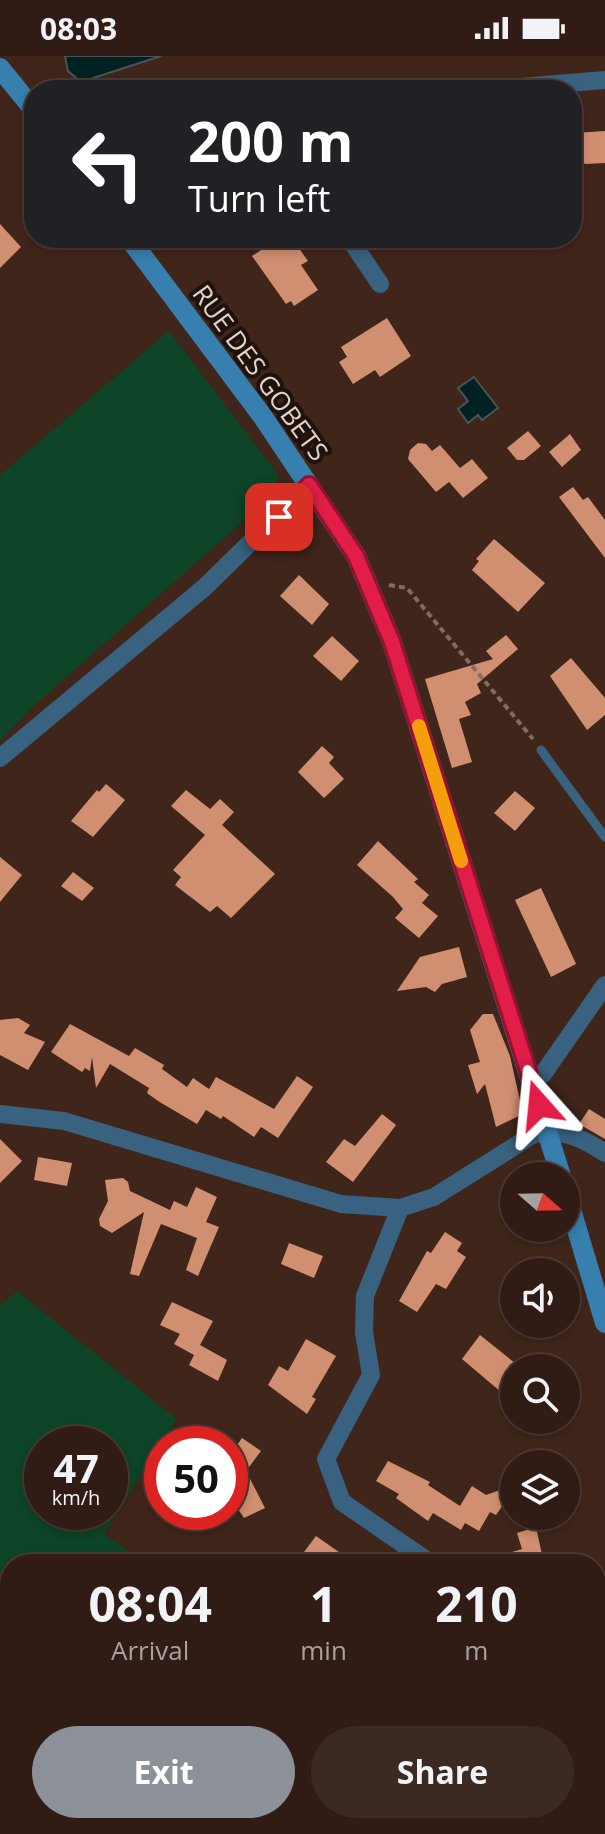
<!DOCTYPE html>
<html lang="en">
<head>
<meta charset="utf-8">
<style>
  body { margin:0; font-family:"Open Sans",sans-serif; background:#3c2922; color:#f1f3f6; height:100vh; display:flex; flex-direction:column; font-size:30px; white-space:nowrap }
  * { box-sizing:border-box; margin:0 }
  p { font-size:26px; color:#a8a1a0 }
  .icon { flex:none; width:44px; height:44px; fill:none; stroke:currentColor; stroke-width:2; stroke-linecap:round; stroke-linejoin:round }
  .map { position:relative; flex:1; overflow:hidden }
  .sheet { position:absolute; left:0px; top:1498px; width:606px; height:280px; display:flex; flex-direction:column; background:#301c14; border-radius:32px 32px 0 0; box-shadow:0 4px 12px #0003,0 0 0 2px #4b3a34 }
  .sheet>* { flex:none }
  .hud { position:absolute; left:24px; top:24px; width:558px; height:168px; border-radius:32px; box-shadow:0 4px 12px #0003,0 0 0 2px #4b3a34; background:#202124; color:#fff; overflow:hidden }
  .needle { width:52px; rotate:110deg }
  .controls { position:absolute; left:500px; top:1106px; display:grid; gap:16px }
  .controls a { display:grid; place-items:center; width:80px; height:80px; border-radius:50%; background:#301c14; box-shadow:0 4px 12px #0003,0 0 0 2px #4b3a34; font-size:40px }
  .speed { position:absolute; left:24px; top:1370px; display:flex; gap:16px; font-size:40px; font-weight:700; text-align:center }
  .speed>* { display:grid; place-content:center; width:104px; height:104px; border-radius:50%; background:#301c14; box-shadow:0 4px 12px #0003,0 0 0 2px #4b3a34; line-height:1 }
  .speed small { font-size:20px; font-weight:400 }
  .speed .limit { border:12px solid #d22; background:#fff; color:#111 }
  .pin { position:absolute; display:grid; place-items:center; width:68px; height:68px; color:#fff; margin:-34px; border-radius:16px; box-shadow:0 4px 12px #0006 }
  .me { position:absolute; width:88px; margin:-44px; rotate:342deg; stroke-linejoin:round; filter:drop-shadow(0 0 6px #0008) }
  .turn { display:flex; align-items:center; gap:28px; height:168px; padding:0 32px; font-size:36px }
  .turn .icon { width:104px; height:104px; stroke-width:2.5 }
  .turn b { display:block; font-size:56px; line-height:68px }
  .eta { display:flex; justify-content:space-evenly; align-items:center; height:136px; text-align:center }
  .eta b { font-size:48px; font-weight:700; line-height:56px }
  .primary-button { display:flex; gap:16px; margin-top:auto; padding:16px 32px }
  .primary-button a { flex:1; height:92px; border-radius:48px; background:#8c9099; color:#fff; font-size:32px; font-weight:700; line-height:92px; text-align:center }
  .primary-button a+a { background:#3c2922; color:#f1f3f6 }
  .status { display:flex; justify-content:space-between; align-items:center; height:56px; padding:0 40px; background:#301c14; direction:ltr }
  .status svg { height:22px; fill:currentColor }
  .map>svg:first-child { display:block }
  .green { fill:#0e4427; fill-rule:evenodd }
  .water { fill:#022122; stroke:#465654; stroke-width:2 }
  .building { fill:#d18f72 }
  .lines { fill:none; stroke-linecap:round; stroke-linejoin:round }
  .path { stroke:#836b62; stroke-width:4; stroke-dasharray:6 4; stroke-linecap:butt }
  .lane { stroke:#386280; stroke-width:9 }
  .street { stroke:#386280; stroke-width:18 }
  .secondary { stroke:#377fae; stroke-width:20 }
  .route-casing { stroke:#92132f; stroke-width:20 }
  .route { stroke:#e11d48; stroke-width:14 }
  .slow { stroke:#f59e0b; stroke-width:14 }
  .labels { text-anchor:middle; stroke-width:8; stroke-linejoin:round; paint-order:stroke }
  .street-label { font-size:26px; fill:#e3d1ca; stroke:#1e120d }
</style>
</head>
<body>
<div class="status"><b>08:03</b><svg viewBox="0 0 49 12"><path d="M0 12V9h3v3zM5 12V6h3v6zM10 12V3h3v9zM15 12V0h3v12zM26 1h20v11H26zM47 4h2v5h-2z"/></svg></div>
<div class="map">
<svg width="605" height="1778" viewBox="0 0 605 1778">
  <rect width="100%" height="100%" fill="#40251a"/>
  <g class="green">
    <polygon points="169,275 279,420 264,447 37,647 0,685 0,419"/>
    <path d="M17,1235L177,1363L104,1478L147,1508H10V1768H521L536,1778H0V1250ZM42,1388H110V1456H42Z"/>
  </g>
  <g class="water">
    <polygon points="65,0 161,0 81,26 68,15"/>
    <polygon points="474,321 498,352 482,364 478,359 468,367 458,353 468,345 458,332"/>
  </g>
  <g class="building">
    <polygon points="605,75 605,107 585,108 577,101 575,77"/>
    <polygon points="0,168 21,191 0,212"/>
    <polygon points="279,182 296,188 308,205 301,209 318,234 294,250 291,245 286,248 252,200"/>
    <polygon points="387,262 411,300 380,321 375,314 353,328 339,306 347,301 341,291"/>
    <polygon points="528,375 541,390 524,404 517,404 507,392"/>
    <polygon points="570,378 581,394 562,411 549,396"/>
    <polygon points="418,387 426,388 432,395 440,389 460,412 472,403 488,422 463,442 449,426 436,436 408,403 410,394"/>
    <polygon points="573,431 583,444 588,441 605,464 605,502 559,441"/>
    <polygon points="494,483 545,527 518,556 472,514 479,505 476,503"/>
    <polygon points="299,519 329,548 312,569 280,540"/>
    <polygon points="506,579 518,593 477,628 481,637 465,646 471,659 459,663 472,706 452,712 425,623 493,603 486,595"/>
    <polygon points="332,580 359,605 341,625 313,600"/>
    <polygon points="571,602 605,642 605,659 587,674 550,620"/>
    <polygon points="322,690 334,701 329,707 344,723 324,742 298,716"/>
    <polygon points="106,728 125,744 93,781 71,765 97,734 99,736"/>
    <polygon points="186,734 210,753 220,743 234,756 222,769 275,818 231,862 217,850 210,856 175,829 181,821 173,814 205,779 171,750"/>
    <polygon points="515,735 535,752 515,775 494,757"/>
    <polygon points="378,785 418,823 414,826 429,839 422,847 438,860 419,882 395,862 403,853 393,841 357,809"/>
    <polygon points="0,801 22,819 0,846"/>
    <polygon points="73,816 94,832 82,845 61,830"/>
    <polygon points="541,832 576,908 551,921 515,844"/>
    <polygon points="459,891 467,921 442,928 435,936 426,931 397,935 420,901"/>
    <polygon points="483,958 493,958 510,1000 523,1058 496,1071 485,1028 477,1038 468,1009 480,1006 470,974"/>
    <polygon points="18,962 30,969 24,977 45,986 28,1014 0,999 0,964"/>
    <polygon points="70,968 129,1000 135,992 164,1009 162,1013 187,1031 193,1022 209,1033 216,1021 274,1053 297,1020 313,1031 278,1082 261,1071 254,1081 223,1060 221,1063 206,1054 197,1068 158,1045 147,1037 149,1032 110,1008 96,1032 92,1001 90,1015 85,1012 82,1016 51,996"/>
    <polygon points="589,1053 605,1063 605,1083 579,1068"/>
    <polygon points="382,1058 396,1069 353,1126 326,1106 344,1083 355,1090"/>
    <polygon points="0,1083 22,1105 0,1127"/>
    <polygon points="38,1101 72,1107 67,1130 34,1124"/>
    <polygon points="123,1122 128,1126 130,1135 170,1154 174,1145 187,1151 196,1131 217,1141 206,1166 219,1171 198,1220 186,1214 197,1182 161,1168 139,1220 130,1218 144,1156 112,1177 100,1170 99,1163 108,1145 105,1124"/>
    <polygon points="445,1176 462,1187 457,1195 466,1201 446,1233 436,1228 417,1256 399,1245 427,1195 431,1197"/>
    <polygon points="289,1187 323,1200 314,1222 281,1208"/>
    <polygon points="172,1246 213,1265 200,1289 227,1304 218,1325 189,1309 194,1299 174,1288 180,1278 160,1269"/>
    <polygon points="480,1279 520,1311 514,1312 514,1319 501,1336 462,1303"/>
    <polygon points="306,1283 336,1300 312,1341 316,1343 307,1358 268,1329 279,1310 288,1315"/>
    <polygon points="242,1382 261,1395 246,1415 265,1452 244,1462 230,1441 230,1399"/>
    <polygon points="388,1405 430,1426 428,1429 460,1450 472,1430 486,1439 514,1429 514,1433 496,1459 490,1456 479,1475 465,1467 461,1474 433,1457 428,1465 396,1442 399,1438 376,1425"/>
    <polygon points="536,1471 544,1508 490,1508 489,1503 522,1493 517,1477"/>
    <polygon points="316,1480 356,1508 321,1508 304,1496"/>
  </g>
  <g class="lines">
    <polyline class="path" points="389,529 407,532 533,683"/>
    <polyline class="lane" points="541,694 605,781"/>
    <g class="street">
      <polyline points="484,34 605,24"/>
      <polyline points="349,182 380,228"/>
      <polyline points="0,702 205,531 309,429"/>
      <polyline points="531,1024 543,1018 605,929"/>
      <path d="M0,1058L64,1065L341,1148L400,1152L434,1141L534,1078C560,1071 584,1083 605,1097"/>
      <polyline points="400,1152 365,1240 364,1276 371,1319 326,1403 342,1446 432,1508"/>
    </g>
    <g class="secondary">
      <polyline points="0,12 34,54"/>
      <polyline points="129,182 263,361 356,500 392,586 561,1120"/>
      <polyline points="566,1137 605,1267"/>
    </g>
  </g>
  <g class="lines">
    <defs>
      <polyline id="route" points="279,461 309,429 356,500 392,586 539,1049"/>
    </defs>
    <use href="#route" class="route-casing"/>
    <use href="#route" class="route"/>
    <polyline class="slow" points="419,670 461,805"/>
  </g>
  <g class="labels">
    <g class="street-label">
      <text transform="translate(260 317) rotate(54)" y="9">RUE DES GOBETS</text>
    </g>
  </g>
</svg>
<div class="controls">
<a><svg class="needle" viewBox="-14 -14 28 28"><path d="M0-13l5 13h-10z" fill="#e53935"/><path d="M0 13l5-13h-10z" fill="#a8a1a0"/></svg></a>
<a><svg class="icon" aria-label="sound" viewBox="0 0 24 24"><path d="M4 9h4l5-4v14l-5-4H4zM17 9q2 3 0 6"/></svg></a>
<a><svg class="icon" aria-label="search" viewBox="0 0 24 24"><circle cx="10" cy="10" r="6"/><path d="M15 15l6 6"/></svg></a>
<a><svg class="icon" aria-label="layers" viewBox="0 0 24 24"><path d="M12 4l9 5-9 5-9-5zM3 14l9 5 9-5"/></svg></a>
</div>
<div class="speed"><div>47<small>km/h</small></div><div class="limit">50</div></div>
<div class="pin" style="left:279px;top:461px;background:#d93025"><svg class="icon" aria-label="arrive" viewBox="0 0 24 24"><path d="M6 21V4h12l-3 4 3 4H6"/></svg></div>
<svg class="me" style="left:539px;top:1049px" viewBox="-20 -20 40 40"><path d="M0-17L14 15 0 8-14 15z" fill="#e11d48" stroke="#fff" stroke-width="4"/></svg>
<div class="hud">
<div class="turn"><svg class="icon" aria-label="left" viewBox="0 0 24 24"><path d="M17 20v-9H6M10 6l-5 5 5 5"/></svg><div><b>200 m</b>Turn left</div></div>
</div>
<section class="sheet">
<div class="eta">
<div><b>08:04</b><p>Arrival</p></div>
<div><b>1</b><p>min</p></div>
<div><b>210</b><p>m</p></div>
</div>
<div class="primary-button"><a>Exit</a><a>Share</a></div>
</section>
</div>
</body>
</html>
